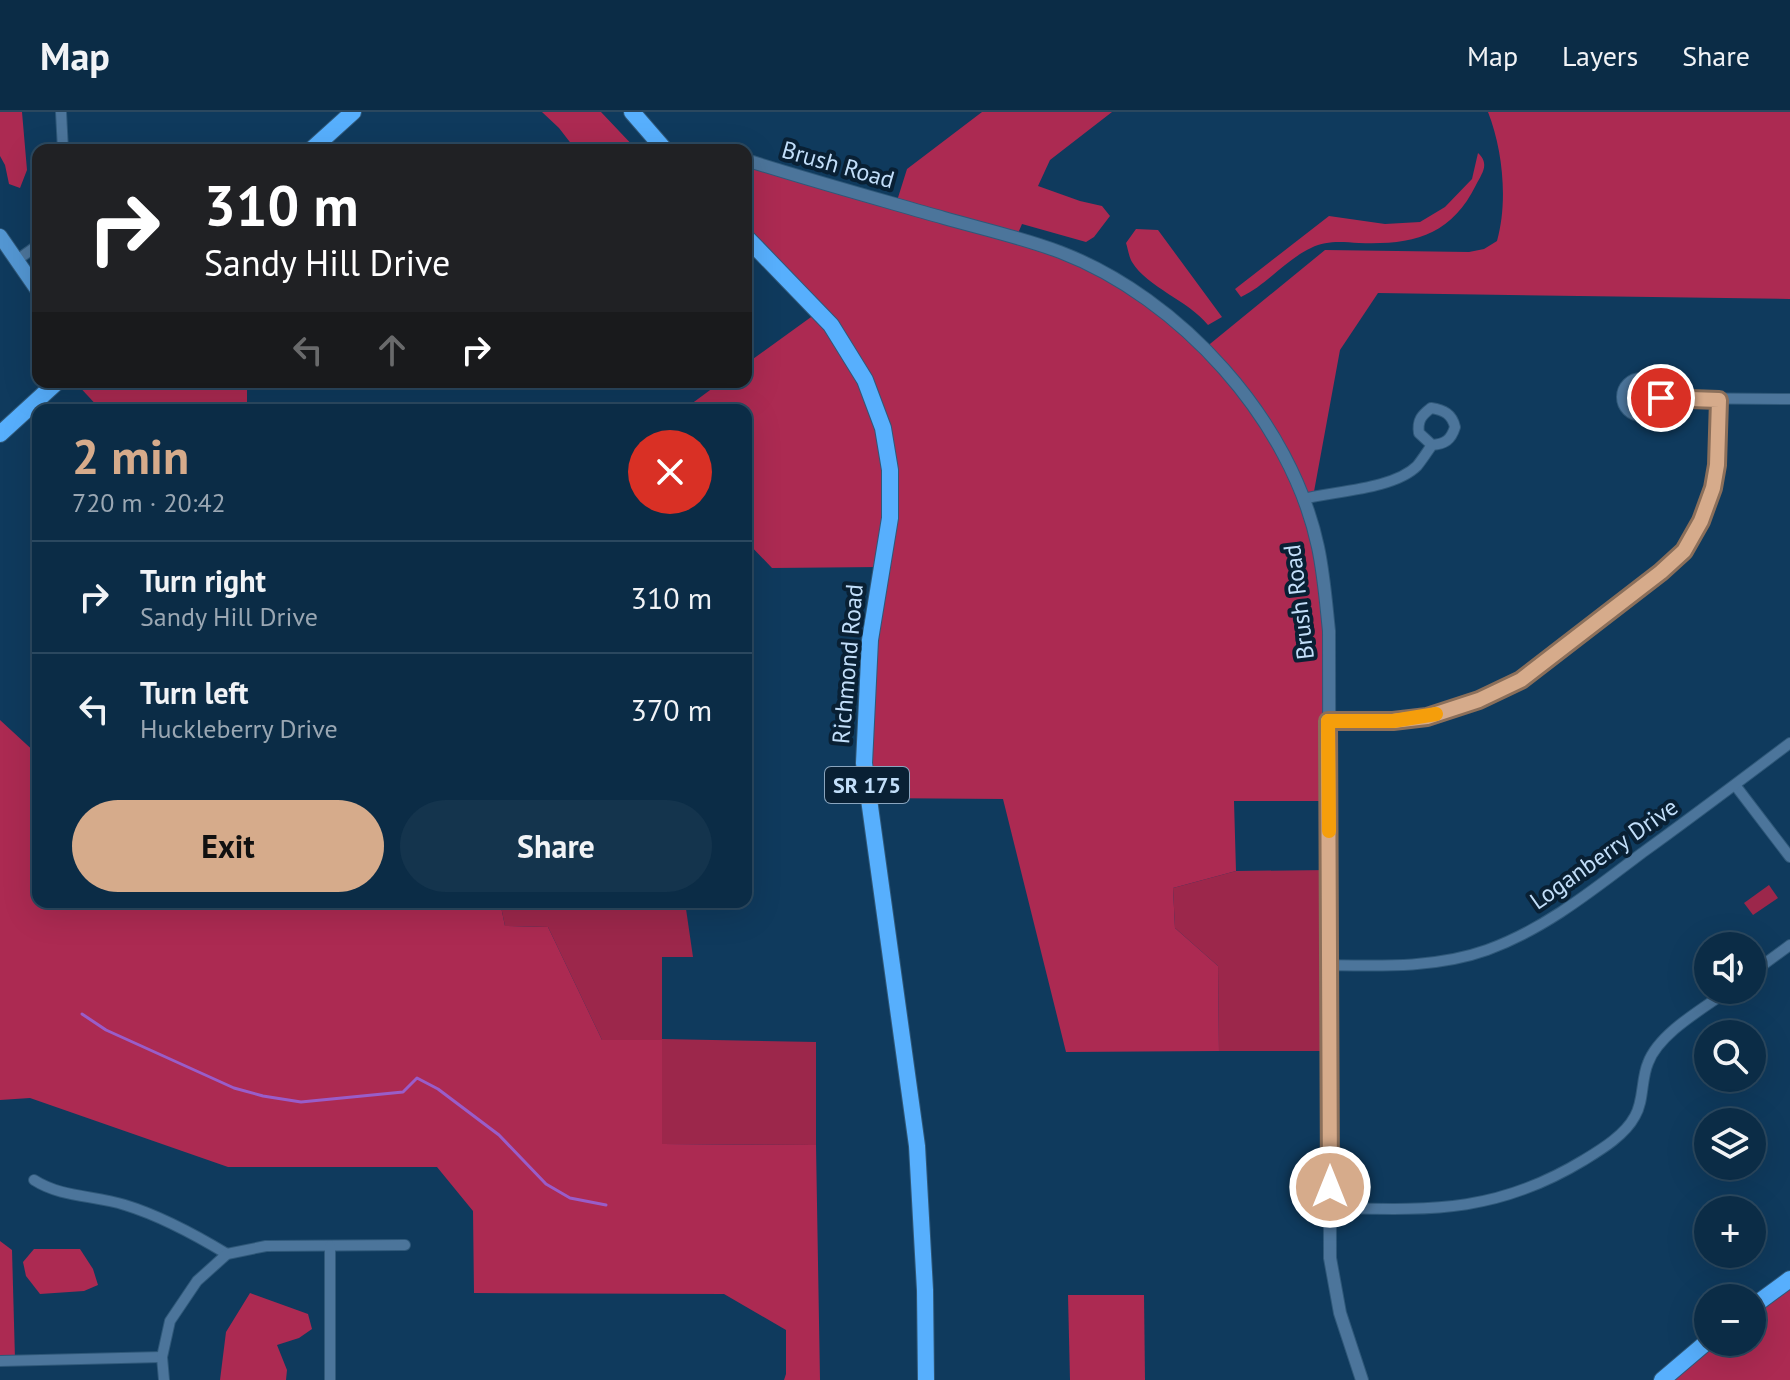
<!DOCTYPE html>
<html lang="en">
<head>
<meta charset="utf-8">
<style>
  body { margin:0; font-family:"PT Sans",sans-serif; background:#14344d; color:#f1f3f6; height:100vh; display:flex; flex-direction:column; font-size:30px; white-space:nowrap }
  * { box-sizing:border-box; margin:0 }
  p { font-size:26px; color:#9aa7b3 }
  .icon { flex:none; width:44px; height:44px; fill:none; stroke:currentColor; stroke-width:2; stroke-linecap:round; stroke-linejoin:round }
  .map { position:relative; flex:1; overflow:hidden }
  .details { position:absolute; left:32px; top:292px; width:720px; height:504px; display:flex; flex-direction:column; background:#0b2c46; border-radius:16px; box-shadow:0 8px 32px #0002,0 0 0 2px #2b485f }
  .details>* { flex:none }
  .top-card { position:absolute; left:32px; top:32px; width:720px; height:244px; border-radius:16px; box-shadow:0 8px 32px #0002,0 0 0 2px #2b485f; background:#202124; color:#fff; overflow:hidden }
  .controls { position:absolute; left:1694px; top:820px; display:grid; gap:16px }
  .controls a { display:grid; place-items:center; width:72px; height:72px; border-radius:50%; background:#0b2c46; box-shadow:0 8px 32px #0002,0 0 0 2px #2b485f; font-size:40px }
  .pin { position:absolute; display:grid; place-items:center; width:68px; height:68px; color:#fff; margin:-34px; border:4px solid #fff; border-radius:50%; box-shadow:0 2px 8px #0007 }
  .me { position:absolute; width:88px; margin:-44px; rotate:0deg; stroke-linejoin:round; filter:drop-shadow(0 0 6px #0008) }
  .turn { display:flex; align-items:center; gap:28px; height:168px; padding:0 40px; font-size:36px }
  .turn .icon { width:104px; height:104px; stroke-width:2.5 }
  .turn b { display:block; font-size:56px; line-height:68px }
  .lanes { display:flex; align-items:center; height:76px; padding:0 40px; background:#0003; justify-content:center; gap:40px; direction:ltr }
  .lanes .off { opacity:.35 }
  .round { display:grid; place-items:center; flex:none; width:84px; height:84px; border-radius:42px; background:#14344d }
  .overview { display:flex; align-items:center; justify-content:space-between; height:136px; padding:0 40px }
  h1 { font-size:48px; font-weight:700; line-height:60px; color:#d6ab8b }
  .action { display:flex; gap:16px; margin-top:auto; padding:16px 40px }
  .action a { flex:1; height:92px; border-radius:48px; background:#d6ab8b; color:#111; font-size:32px; font-weight:700; line-height:92px; text-align:center }
  .action a+a { background:#14344d; color:#f1f3f6 }
  ul { padding:0; list-style:none }
  li { display:flex; align-items:center; gap:24px; height:112px; padding:0 40px; border-top:2px solid #2b485f }
  li div { flex:1 }
  li b { display:block; font-size:30px }
  li em { font-style:normal }
  header { display:flex; align-items:center; gap:48px; box-sizing:border-box; height:112px; padding:0 40px; background:#0b2c46; border-bottom:2px solid #2b485f }
  header strong { font-size:38px }
  nav { display:flex; gap:44px; margin-inline-start:auto; font-size:28px }
  .map>svg:first-child { display:block }
  .green { fill:#9c274b }
  .forest { fill:#ac2a52 }
  .lines { fill:none; stroke-linecap:round; stroke-linejoin:round }
  .stream { stroke:#995dc9; stroke-width:3 }
  .minor-casing { stroke:#2f5879; stroke-width:12 }
  .tertiary-casing { stroke:#2f5879; stroke-width:14 }
  .secondary-casing { stroke:#2f5879; stroke-width:16 }
  .primary-casing { stroke:#2f5879; stroke-width:18 }
  .minor { stroke:#4c759b; stroke-width:10 }
  .tertiary { stroke:#4c759b; stroke-width:12 }
  .secondary { stroke:#5396d2; stroke-width:14 }
  .primary { stroke:#57affd; stroke-width:16 }
  .route-casing { stroke:#8b6f5a; stroke-width:20 }
  .route { stroke:#d6ab8b; stroke-width:14 }
  .slow { stroke:#f59e0b; stroke-width:14 }
  .labels { text-anchor:middle; stroke-width:8; stroke-linejoin:round; paint-order:stroke }
  .shield { fill:#092034; stroke:#8aa5be; stroke-width:2 }
  .shield-label { font-size:22px; font-weight:bold; fill:#c2def9 }
  .street-label { font-size:24px; fill:#c2def9; stroke:#092034 }
</style>
</head>
<body>
<header>
<strong>Map</strong>
<nav><a>Map</a><a>Layers</a><a>Share</a></nav>
</header>
<div class="map">
<svg width="1790" height="1268" viewBox="0 0 1790 1268">
  <rect width="100%" height="100%" fill="#0f3a5d"/>
  <g class="green">
    <polygon points="1329,758 1329,939 1219,939 1218,854 1175,816 1173,776 1236,759"/>
    <polygon points="1769,773 1778,786 1753,803 1744,791"/>
    <polygon points="500,790 685,790 693,845 662,845 662,927 816,930 816,1033 662,1032 661,928 602,928 548,815 505,814"/>
  </g>
  <g class="forest">
    <polygon points="0,0 22,0 27,58 20,76 9,72 5,53 0,44"/>
    <polygon points="542,0 601,0 637,38 576,38 559,16"/>
    <path d="M982,0H1112L1050,48L1038,74L1080,89L1102,94L1110,104L1094,125L1086,130L1022,112L1016,126L1132,175L1205,236L1325,138L1469,140L1484,137L1497,129C1508,90 1503,38 1488,0H1790V187L1378,181L1340,238L1313,385L1304,387L1325,471L1329,689H1234L1236,759L1173,776L1175,816L1218,854L1219,939L1066,940L1003,687L869,686L881,455L772,456L746,429V298H683L721,270H746V252L818,200L746,125V48L896,92L907,57Z"/>
    <path d="M1478,41C1490,52 1482,61 1476,73C1451,124 1412,133 1359,131C1342,130 1327,128 1311,136C1285,148 1267,173 1241,185L1235,177L1329,104L1385,112L1420,110L1445,95L1472,67Z"/>
    <path d="M1136,117L1158,118L1222,205L1208,213C1188,188 1148,176 1132,150C1129,145 1128,137 1126,131Z"/>
    <polygon points="75,270 247,270 247,298 101,298"/>
    <polygon points="0,608 38,643 38,790 500,790 505,814 548,815 602,928 662,928 662,1032 816,1033 820,1268 784,1268 786,1262 786,1218 724,1182 474,1181 473,1099 437,1055 228,1055 30,986 0,988"/>
    <polygon points="0,1129 12,1138 15,1247 0,1249"/>
    <polygon points="34,1137 80,1137 93,1157 98,1173 84,1179 40,1182 26,1164 23,1150"/>
    <polygon points="1790,1167 1790,1268 1662,1268 1708,1230 1752,1230 1752,1195"/>
    <polygon points="250,1181 308,1202 312,1217 299,1226 277,1233 287,1258 286,1268 220,1268 226,1220"/>
    <polygon points="1068,1183 1144,1183 1145,1268 1070,1268"/>
  </g>
  <g class="lines">
    <polyline class="stream" points="82,902 106,918 234,976 263,984 301,990 403,980 417,966 438,977 499,1023 546,1072 570,1086 606,1093"/>
    <defs>
      <g id="minor">
        <polyline points="61,0 63,38"/>
        <polyline points="17,148 38,133"/>
        <circle cx="1641" cy="285" r="19"/>
        <polyline points="1661,286 1790,287"/>
        <path d="M1303,387C1335,379 1394,377 1417,354C1422,348 1427,340 1432,333C1445,332 1451,328 1455,315C1452,302 1444,298 1431,296C1422,303 1417,308 1419,321L1432,333"/>
        <polyline points="1328,609 1393,609 1427,605 1479,588 1521,568 1661,460 1684,439 1701,409 1713,376 1717,353 1719,288"/>
        <polyline points="1735,673 1790,745"/>
        <path d="M1329,853C1381,854 1437,856 1487,838C1545,817 1593,778 1642,741C1692,705 1741,668 1790,631"/>
        <polyline points="1752,861 1790,833"/>
        <path d="M34,1068C62,1086 95,1083 125,1093C161,1104 194,1122 227,1142"/>
        <path d="M1330,1096C1430,1098 1495,1102 1584,1048C1602,1037 1625,1023 1635,1004C1644,989 1641,967 1648,951C1659,921 1704,896 1729,878"/>
        <polyline points="0,1249 162,1245"/>
        <polyline points="164,1268 162,1245 170,1209 197,1169 227,1142 266,1134 405,1133"/>
        <polyline points="330,1268 330,1134"/>
      </g>
      <path id="tertiary" d="M746,48C812,69 878,87 944,106C983,117 1023,126 1060,140C1180,186 1291,308 1318,435C1324,463 1326,491 1329,519L1330,1146L1340,1201L1362,1268"/>
      <polyline id="secondary" points="0,124 38,179"/>
      <g id="primary">
        <polyline points="632,0 665,38"/>
        <polyline points="311,38 353,0"/>
        <polyline points="746,125 831,213 865,268 883,316 890,358 890,406 870,528 864,651 917,1034 925,1178 926,1268"/>
        <polyline points="0,322 57,270"/>
        <polyline points="1752,1195 1790,1167"/>
        <polyline points="1662,1268 1708,1229"/>
      </g>
    </defs>
    <use href="#minor" class="minor-casing"/>
    <use href="#tertiary" class="tertiary-casing"/>
    <use href="#secondary" class="secondary-casing"/>
    <use href="#primary" class="primary-casing"/>
    <use href="#minor" class="minor"/>
    <use href="#tertiary" class="tertiary"/>
    <use href="#secondary" class="secondary"/>
    <use href="#primary" class="primary"/>
  </g>
  <g class="lines">
    <defs>
      <polyline id="route" points="1330,1075 1328,609 1393,609 1427,605 1479,588 1521,568 1661,460 1684,439 1701,409 1713,376 1717,353 1719,288 1661,286"/>
    </defs>
    <use href="#route" class="route-casing"/>
    <use href="#route" class="route"/>
    <polyline class="slow" points="1329,719 1328,609 1393,609 1436,602"/>
  </g>
  <g class="labels">
    <rect class="shield" x="825" y="655" width="84" height="36" rx="6"/>
    <g class="shield-label">
      <text x="867" y="681">SR 175</text>
    </g>
    <g class="street-label">
      <text transform="translate(838 53) rotate(16)" y="8">Brush Road</text>
      <text transform="translate(1299 490) rotate(-97)" y="8">Brush Road</text>
      <text transform="translate(848 552) rotate(-85)" y="8">Richmond Road</text>
      <text transform="translate(1604 742) rotate(-35)" y="8">Loganberry Drive</text>
    </g>
  </g>
</svg>
<div class="controls">
<a><svg class="icon" aria-label="sound" viewBox="0 0 24 24"><path d="M4 9h4l5-4v14l-5-4H4zM17 9q2 3 0 6"/></svg></a>
<a><svg class="icon" aria-label="search" viewBox="0 0 24 24"><circle cx="10" cy="10" r="6"/><path d="M15 15l6 6"/></svg></a>
<a><svg class="icon" aria-label="layers" viewBox="0 0 24 24"><path d="M12 4l9 5-9 5-9-5zM3 14l9 5 9-5"/></svg></a>
<a>+</a>
<a>−</a>
</div>
<div class="pin" style="left:1661px;top:286px;background:#d93025"><svg class="icon" aria-label="arrive" viewBox="0 0 24 24"><path d="M6 21V4h12l-3 4 3 4H6"/></svg></div>
<svg class="me" style="left:1330px;top:1075px" viewBox="-20 -20 40 40"><circle r="17" fill="#d6ab8b" stroke="#fff" stroke-width="3"/><path d="M0-11L8 9 0 5-8 9z" fill="#fff"/></svg>
<div class="top-card">
<div class="turn"><svg class="icon" aria-label="right" viewBox="0 0 24 24"><path d="M7 20v-9h11M14 6l5 5-5 5"/></svg><div><b>310 m</b>Sandy Hill Drive</div></div>
<div class="lanes"><svg class="icon off" aria-label="left" viewBox="0 0 24 24"><path d="M17 20v-9H6M10 6l-5 5 5 5"/></svg><svg class="icon off" aria-label="ahead" viewBox="0 0 24 24"><path d="M12 20V5M6 11l6-6 6 6"/></svg><svg class="icon" aria-label="right" viewBox="0 0 24 24"><path d="M7 20v-9h11M14 6l5 5-5 5"/></svg></div>
</div>
<section class="details">
<div class="overview"><div><h1>2 min</h1><p>720 m · 20:42</p></div><a class="round" style="background:#d93025;color:#fff"><svg class="icon" aria-label="close" viewBox="0 0 24 24"><path d="M6 6l12 12M18 6L6 18"/></svg></a></div>
<ul>
<li><svg class="icon" aria-label="right" viewBox="0 0 24 24"><path d="M7 20v-9h11M14 6l5 5-5 5"/></svg><div><b>Turn right</b><p>Sandy Hill Drive</p></div><em>310 m</em></li>
<li><svg class="icon" aria-label="left" viewBox="0 0 24 24"><path d="M17 20v-9H6M10 6l-5 5 5 5"/></svg><div><b>Turn left</b><p>Huckleberry Drive</p></div><em>370 m</em></li>
</ul>
<div class="action"><a>Exit</a><a>Share</a></div>
</section>
</div>
</body>
</html>
